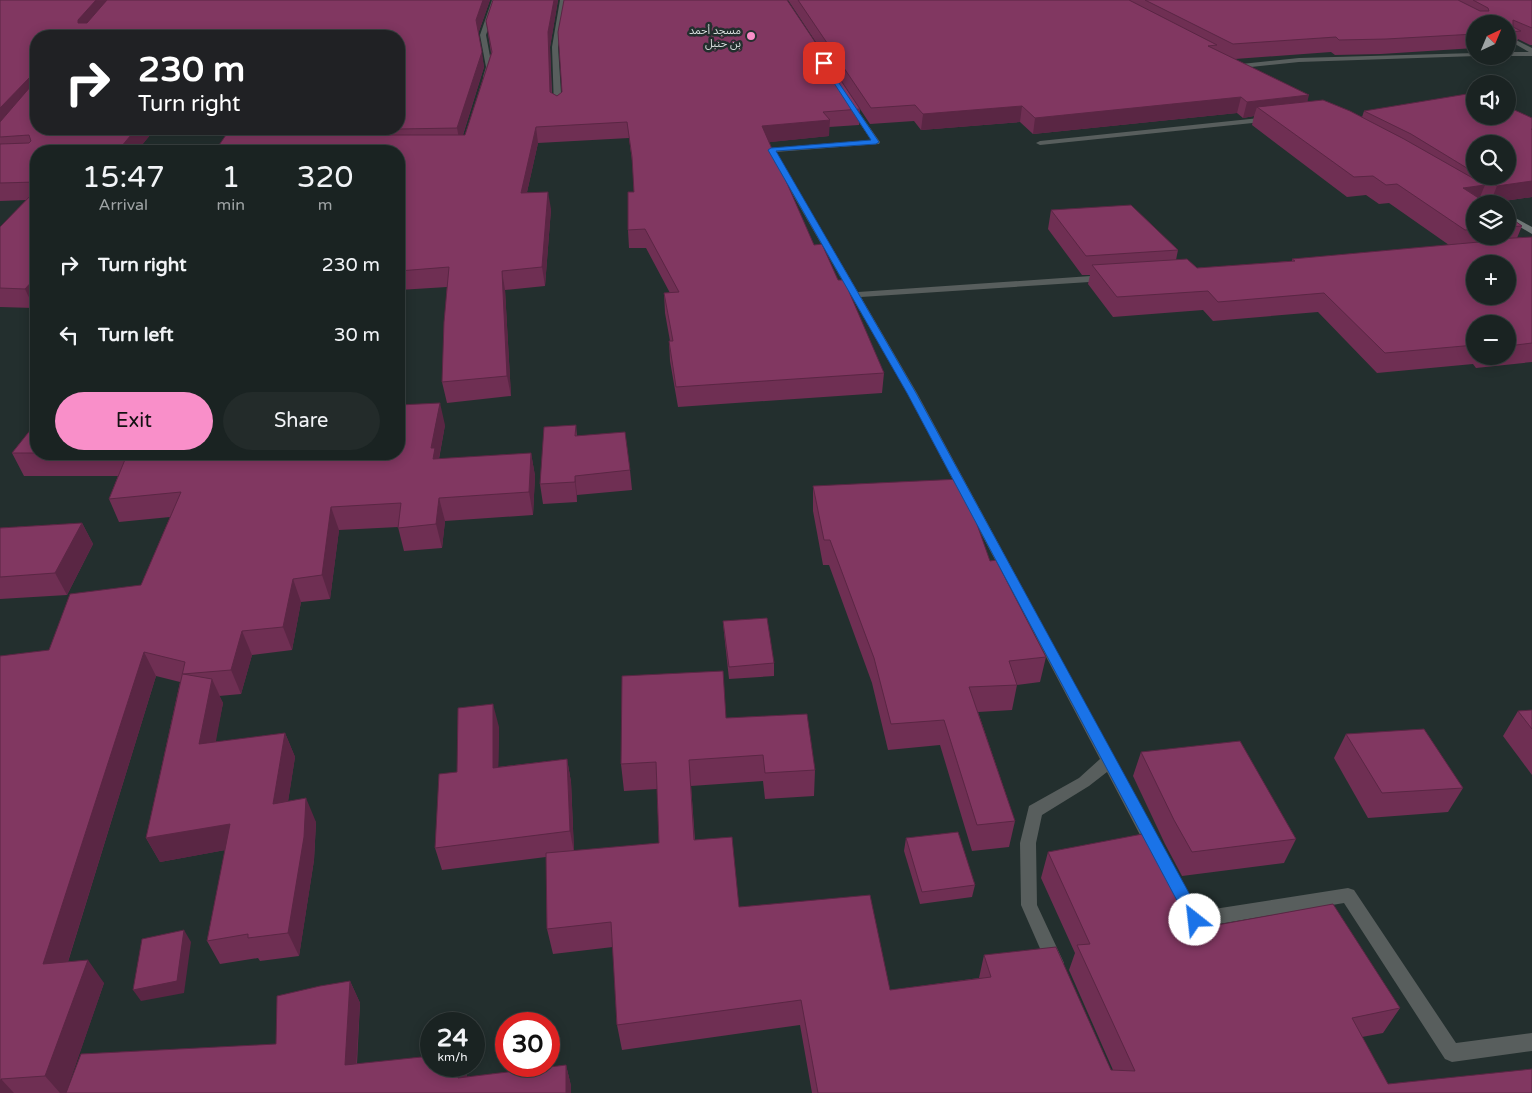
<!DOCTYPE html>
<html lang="en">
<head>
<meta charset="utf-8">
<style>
  body { margin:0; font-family:"Varela Round","Noto Sans Arabic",sans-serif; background:#232b2a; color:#f1f3f6; height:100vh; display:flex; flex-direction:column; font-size:19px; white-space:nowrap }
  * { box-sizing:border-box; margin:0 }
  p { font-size:16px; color:#9fa4a5 }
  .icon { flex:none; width:28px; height:28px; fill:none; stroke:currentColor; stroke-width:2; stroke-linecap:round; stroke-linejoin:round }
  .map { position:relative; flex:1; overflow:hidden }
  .drawer { position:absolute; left:30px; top:145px; width:375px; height:315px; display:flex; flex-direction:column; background:#1a2322; border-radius:20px; box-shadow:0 2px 12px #0003,0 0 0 1px #384040 }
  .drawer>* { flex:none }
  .hud { position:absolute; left:30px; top:30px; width:375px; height:105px; border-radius:20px; box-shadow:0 2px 12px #0003,0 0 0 1px #384040; background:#202124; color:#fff; overflow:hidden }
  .needle { width:32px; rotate:44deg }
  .fabs { position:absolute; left:1466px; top:15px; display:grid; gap:10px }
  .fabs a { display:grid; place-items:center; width:50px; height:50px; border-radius:50%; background:#1a2322; box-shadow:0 2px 12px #0003,0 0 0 1px #384040; font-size:25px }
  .speed { position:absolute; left:420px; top:1012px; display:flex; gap:10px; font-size:25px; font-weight:700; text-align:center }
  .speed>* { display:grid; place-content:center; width:65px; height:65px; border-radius:50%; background:#1a2322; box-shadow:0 2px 12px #0003,0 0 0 1px #384040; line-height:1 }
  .speed small { font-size:12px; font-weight:400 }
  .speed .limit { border:8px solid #d22; background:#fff; color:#111 }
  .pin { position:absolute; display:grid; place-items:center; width:42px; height:42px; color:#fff; margin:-21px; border-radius:10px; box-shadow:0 2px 8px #0006 }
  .me { position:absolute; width:55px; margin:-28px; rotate:331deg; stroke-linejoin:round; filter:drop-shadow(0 0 4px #0008) }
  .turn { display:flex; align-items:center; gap:18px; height:105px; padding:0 25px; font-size:22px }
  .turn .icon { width:65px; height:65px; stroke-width:2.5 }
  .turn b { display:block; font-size:35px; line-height:42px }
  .eta { display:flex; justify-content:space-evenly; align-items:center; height:85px; text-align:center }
  .eta b { font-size:30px; font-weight:600; line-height:35px }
  .primary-button { display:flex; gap:10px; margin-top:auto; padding:10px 25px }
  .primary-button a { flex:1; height:58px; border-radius:30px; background:#f98fc9; color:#111; font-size:20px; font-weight:600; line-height:58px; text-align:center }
  .primary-button a+a { background:#232b2a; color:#f1f3f6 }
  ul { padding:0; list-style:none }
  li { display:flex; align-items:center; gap:15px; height:70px; padding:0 25px }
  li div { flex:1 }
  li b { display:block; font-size:19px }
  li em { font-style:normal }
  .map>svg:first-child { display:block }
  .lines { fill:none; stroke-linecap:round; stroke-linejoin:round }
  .lane { fill:#585e5d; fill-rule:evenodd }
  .street { fill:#585e5d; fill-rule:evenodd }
  .secondary { fill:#717979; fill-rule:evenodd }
  .wall { fill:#6f2f53; fill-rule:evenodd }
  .shaded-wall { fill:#5a2644 }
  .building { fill:#813761; stroke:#5a2644; fill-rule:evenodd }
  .route { fill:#1a73e8; stroke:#114b97 }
  .poi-dot { fill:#f98fc9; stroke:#232f2e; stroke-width:2 }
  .labels { text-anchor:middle; stroke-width:5; stroke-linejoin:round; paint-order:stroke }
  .far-poi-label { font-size:11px; fill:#d7dedd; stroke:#232f2e; text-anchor:end }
</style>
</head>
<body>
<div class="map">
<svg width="1532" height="1093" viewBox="0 0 1532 1093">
  <rect width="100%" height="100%" fill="#232f2e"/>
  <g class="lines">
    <g class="lane">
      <polygon points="1508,36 1532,48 1532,56 1508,56 1508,52 1529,52 1508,40"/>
      <polygon points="1475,53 1475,56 1477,56 1299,62 1232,69 1229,67 1232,65 1299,58"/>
      <polygon points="1348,888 1354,890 1456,1043 1532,1033 1532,1051 1452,1062 1445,1059 1344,903 1195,928 1189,925 1186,920 1189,915 1195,912"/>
    </g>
    <g class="street">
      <polygon points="492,0 498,0 486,35 492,67 489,77 486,79 483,77 486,67 480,35"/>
      <polygon points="560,0 566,0 558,47 562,108 558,110 554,108 552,47"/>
      <polygon points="850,101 852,102 880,142 879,144 776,152 858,292 1105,275 1110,278 1105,281 861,297 917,393 1163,847 1161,852 1155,854 1149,852 1107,772 1089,786 1042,815 1036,843 1037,905 1064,963 1061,969 1055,971 1049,969 1021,905 1020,843 1029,806 1079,778 1100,759 907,393 767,150 771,148 871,140 846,103"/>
      <polygon points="1269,117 1272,117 1272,121 1040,145 1036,143 1040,141"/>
    </g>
    <polygon class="secondary" points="1508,214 1532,227 1532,234 1508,220"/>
  </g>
  <g class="wall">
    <polygon points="0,0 490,0 478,34 484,67 463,135 465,135 491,53 486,21 493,0 558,0 550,47 552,93 557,96 860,109 859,125 829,127 829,136 769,142 814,245 838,280 884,373 882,393 678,407 670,361 669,341 670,341 665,313 664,293 670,293 646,248 629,248 628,230 634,192 633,168 629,138 538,143 527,192 551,209 545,286 505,290 511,396 447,403 442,382 447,287 399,290 399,151 215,151 399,36 36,36 36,129 155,129 141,146 36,151 36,305 34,308 0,307 0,227 27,200 0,201"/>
    <path d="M788,0H1532V45H1530L1518,39L1515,46H1508V24H1475V48L1381,54L1335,55L1331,52L1235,59L1308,101L1362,117L1364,111L1532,118V197L1490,203L1480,196L1475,204V236H1508V216L1522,226L1517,238L1532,237V362L1476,368L1473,364L1377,373L1318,312L1213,321L1203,310L1113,317L1088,284L1090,275H1082L1048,229L1051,210L1178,250L1176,260L1197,268L1292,261V259L1449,245L1389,203L1379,204L1366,195L1347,197L1252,125L1254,116L1243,118L1237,113L1033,134L1020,122L921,130L914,121L870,124ZM1475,144L1508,176H1475ZM1475,324H1508V356H1475Z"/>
    <polygon points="36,423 36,454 399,454 445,425 439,459 531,453 535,476 533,515 445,521 442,548 404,551 398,527 339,530 330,599 301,602 292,650 252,655 241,694 219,696 223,703 215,742 285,733 295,757 288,801 316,822 314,860 299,956 260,961 258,958 220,964 207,941 225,850 160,862 146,838 180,682 156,676 68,962 104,983 66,1092 276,1044 350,981 360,1003 357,1064 431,1066 464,1066 467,1075 467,1077 566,1065 571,1086 571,1093 0,1093 49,650 141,585 170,517 119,522 109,499 118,476 24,476 12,453"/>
    <polygon points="576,425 577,436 630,470 632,490 577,495 577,502 543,504 540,484"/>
    <polygon points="813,486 990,561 1046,657 1040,682 1017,685 1012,710 978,712 1015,821 1009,847 972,851 940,745 888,750 872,683 829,565 823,565 813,511"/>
    <polygon points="82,523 93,544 67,595 0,599 0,528"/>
    <polygon points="723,621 774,663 774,676 729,679 724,633"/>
    <polygon points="1532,710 1532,775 1503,736 1518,711"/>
    <polygon points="726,718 815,770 814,796 765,799 763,781 691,786 695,840 739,907 890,990 979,978 984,955 1111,1070 1113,1070 1069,970 1075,953 1041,878 1048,852 1206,927 1400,1008 1383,1033 1362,1037 1388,1084 1532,1093 812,1093 800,1025 622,1050 617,1025 613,947 553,954 547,929 546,857 442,870 435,848 457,772 499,727 498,767 567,759 571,782 574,851 659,843 657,789 624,791 621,764"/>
    <polygon points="1346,734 1463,788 1448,812 1368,818 1334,758"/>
    <polygon points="1141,752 1296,839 1284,863 1182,876 1165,844 1133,776"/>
    <polygon points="906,838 975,885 972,897 920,904 904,851"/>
  </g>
  <g class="shaded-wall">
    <polygon points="96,0 114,0 84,36 78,23 78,20"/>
    <polygon points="483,0 490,0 478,34 476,20"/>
    <polygon points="554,0 558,0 550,47 552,108 550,92 548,32"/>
    <polygon points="482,52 484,67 460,144 457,128"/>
    <polygon points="30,77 36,93 0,131 0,108"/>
    <polygon points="1309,95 1305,111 1257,107 1254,116 1243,118 1247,102"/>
    <polygon points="1241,97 1237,113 1033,134 1035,118"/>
    <polygon points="1022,106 1020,122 921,130 923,114"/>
    <polygon points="830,120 829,136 762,143 762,126"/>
    <polygon points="536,127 538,143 523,210 521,193"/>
    <polygon points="136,129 155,129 137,151 121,147"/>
    <polygon points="291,130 296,147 286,135 287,133"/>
    <polygon points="177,146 179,151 171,151"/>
    <polygon points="1532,181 1532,197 1490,203 1497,186"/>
    <polygon points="1485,185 1477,204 1463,188"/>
    <polygon points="548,192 551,209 545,286 542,267"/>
    <polygon points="502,271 505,290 511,396 507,376"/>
    <polygon points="36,277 36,305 34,308 25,289"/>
    <polygon points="440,403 445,425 438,463 439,482 431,448"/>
    <polygon points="531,453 535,476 533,515 529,492"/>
    <polygon points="142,454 166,454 141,455"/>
    <polygon points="575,476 577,495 577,502 575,482"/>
    <polygon points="439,498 445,521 442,548 436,524"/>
    <polygon points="331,507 339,530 330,599 322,575"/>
    <polygon points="82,523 93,544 67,595 55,573"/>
    <polygon points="293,579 301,602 292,650 283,627"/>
    <polygon points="242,631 252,655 241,694 231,670"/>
    <polygon points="144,652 156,676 60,987 43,964"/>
    <polygon points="212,679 223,703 211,768 199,744"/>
    <polygon points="493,704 499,727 498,791 493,768"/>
    <polygon points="285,733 295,757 284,828 273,804"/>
    <polygon points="567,759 571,782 574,853 570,831"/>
    <polygon points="306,798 316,822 314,860 299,956 288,933"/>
    <polygon points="230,824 242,847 160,862 146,838"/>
    <polygon points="184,930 191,942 184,993 141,1001 133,990"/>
    <polygon points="88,960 104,983 66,1093 60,1093 45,1076"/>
    <polygon points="350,981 360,1003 355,1086 345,1065"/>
    <polygon points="566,1065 571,1086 571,1093 566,1093"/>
    <polygon points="459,1066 464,1066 467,1075 466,1093 458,1078"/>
    <polygon points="1,1079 14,1093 0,1093 0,1082"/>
  </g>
  <g class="building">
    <polygon points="0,0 96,0 78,20 78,23 87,23 107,0 483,0 476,20 482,52 457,128 399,129 399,36 36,36 36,129 136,129 121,147 177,146 171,151 36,151 36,182 0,183 0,144 29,143 31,141 29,135 0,137 0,122 31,86 32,79 30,77 0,108"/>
    <polygon points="493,0 554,0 548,32 550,92 557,96 562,92 558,32 564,0 787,0 860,109 823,112 830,120 762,126 814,245 822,244 838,280 844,280 884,373 676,387 669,341 673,341 664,293 679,292 645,229 628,230 628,192 634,192 632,157 627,122 536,127 521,193 548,192 542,267 502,271 507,376 442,382 444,322 449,267 399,271 399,151 215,151 230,129 387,129 291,130 287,133 286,135 465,135 492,52 486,21"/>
    <polygon points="798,0 1129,0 1217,45 1208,46 1309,95 1247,102 1241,97 1035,118 1022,106 923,114 915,105 871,108"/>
    <polygon points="1145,0 1458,0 1480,11 1489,11 1488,8 1473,0 1532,0 1532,28 1513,20 1513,27 1521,31 1508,32 1508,24 1475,24 1475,34 1386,39 1339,40 1336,37 1233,44"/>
    <polygon points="1473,93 1475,93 1475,116 1508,116 1508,107 1532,118 1532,129 1531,129 1532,130 1532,181 1497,186 1481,176 1508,176 1508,144 1475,144 1475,173 1411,134 1364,111"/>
    <polygon points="1323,100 1350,111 1404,139 1485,185 1463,188 1488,204 1475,204 1475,229 1465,230 1397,184 1386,185 1373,176 1354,177 1257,107"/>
    <polygon points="36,190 36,277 25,289 0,288 0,227"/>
    <polygon points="1131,205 1178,250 1086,256 1051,210"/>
    <polygon points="1508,216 1522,226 1508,227"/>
    <path d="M1532,237V343L1508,346V324H1475V345L1385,353L1324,293L1218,302L1208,291L1117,297L1092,265L1187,259L1197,268L1295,261L1292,259L1479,242L1477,240ZM1475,264H1508V296H1475Z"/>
    <polygon points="440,403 431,448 435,448 433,459 531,453 529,492 439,498 436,524 398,528 401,503 331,507 322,575 293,579 283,627 242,631 231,670 183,674 212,679 199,744 285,733 273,804 306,798 304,837 288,933 248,938 248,934 207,941 230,824 146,838 185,662 144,652 43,964 88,960 45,1076 1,1079 0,1082 0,656 49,650 70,594 141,585 181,492 109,499 126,457 134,456 130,454 142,454 141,455 160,454 399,454 399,405"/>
    <polygon points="36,423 36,453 12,453"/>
    <polygon points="576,425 575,436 625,432 630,470 575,476 575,482 540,484 544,427"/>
    <polygon points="961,479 990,561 996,560 1046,657 1009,661 1017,685 969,687 1015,821 977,825 944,720 891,724 874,658 830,540 824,540 813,486"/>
    <polygon points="82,523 55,573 0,577 0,528"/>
    <polygon points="767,618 774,663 729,667 723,621"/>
    <polygon points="723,671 726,718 807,714 815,770 765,773 763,755 689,760 694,840 732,837 739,907 870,895 890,990 991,977 984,955 1056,947 1111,1070 1135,1071 1077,945 1090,944 1048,852 1153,832 1206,927 1333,904 1400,1008 1352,1018 1388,1084 1532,1069 1532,1093 818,1093 801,1000 617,1025 611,922 547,929 546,853 659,843 656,762 621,764 622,676"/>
    <polygon points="493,704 493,768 567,759 570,831 435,848 439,774 457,772 458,708"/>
    <polygon points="1532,710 1532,729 1518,711"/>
    <polygon points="1424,729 1463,788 1382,793 1346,734"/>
    <polygon points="1240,741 1296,839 1192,852 1174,820 1141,752"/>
    <polygon points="958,832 975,885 922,892 906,838"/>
    <polygon points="184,930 177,981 133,990 142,939"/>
    <polygon points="350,981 345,1065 431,1056 431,1066 459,1066 458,1078 566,1065 566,1093 66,1093 81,1054 276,1044 277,996 320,986"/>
  </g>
  <polygon class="route" points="824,61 879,142 876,144 776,151 916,393 1201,915 1203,920 1201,925 1195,927 1190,925 907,393 768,150 771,148 871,140 821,63"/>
  <circle class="poi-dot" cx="751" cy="36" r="5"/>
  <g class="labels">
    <g class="far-poi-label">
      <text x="741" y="34">مسجد أحمد<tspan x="741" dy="13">بن حنبل</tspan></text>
    </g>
  </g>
</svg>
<div class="fabs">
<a><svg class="needle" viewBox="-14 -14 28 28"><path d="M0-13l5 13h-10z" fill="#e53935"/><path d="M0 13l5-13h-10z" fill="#9fa4a5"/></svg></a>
<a><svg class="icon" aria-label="sound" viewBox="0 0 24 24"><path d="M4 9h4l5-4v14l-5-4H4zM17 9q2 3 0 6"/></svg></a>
<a><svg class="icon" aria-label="search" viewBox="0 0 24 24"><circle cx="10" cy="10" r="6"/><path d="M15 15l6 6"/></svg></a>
<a><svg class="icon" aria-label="layers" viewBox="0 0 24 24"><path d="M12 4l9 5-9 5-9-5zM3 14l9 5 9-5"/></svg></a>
<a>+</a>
<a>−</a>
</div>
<div class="speed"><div>24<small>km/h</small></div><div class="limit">30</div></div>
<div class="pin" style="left:824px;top:63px;background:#d93025"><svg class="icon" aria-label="arrive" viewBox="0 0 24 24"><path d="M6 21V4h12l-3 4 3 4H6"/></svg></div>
<svg class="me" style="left:1195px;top:920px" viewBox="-20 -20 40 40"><circle r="19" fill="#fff"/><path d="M0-13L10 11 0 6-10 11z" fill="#1a73e8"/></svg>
<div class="hud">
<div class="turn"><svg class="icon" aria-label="right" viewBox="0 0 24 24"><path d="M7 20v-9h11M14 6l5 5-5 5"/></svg><div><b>230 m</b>Turn right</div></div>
</div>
<section class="drawer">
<div class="eta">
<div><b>15:47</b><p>Arrival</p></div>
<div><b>1</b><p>min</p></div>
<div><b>320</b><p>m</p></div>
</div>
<ul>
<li><svg class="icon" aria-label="right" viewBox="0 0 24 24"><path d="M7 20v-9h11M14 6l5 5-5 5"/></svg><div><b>Turn right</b></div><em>230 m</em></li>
<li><svg class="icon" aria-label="left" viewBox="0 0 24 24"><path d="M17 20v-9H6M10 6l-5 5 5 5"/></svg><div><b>Turn left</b></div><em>30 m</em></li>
</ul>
<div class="primary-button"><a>Exit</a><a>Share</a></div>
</section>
</div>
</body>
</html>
